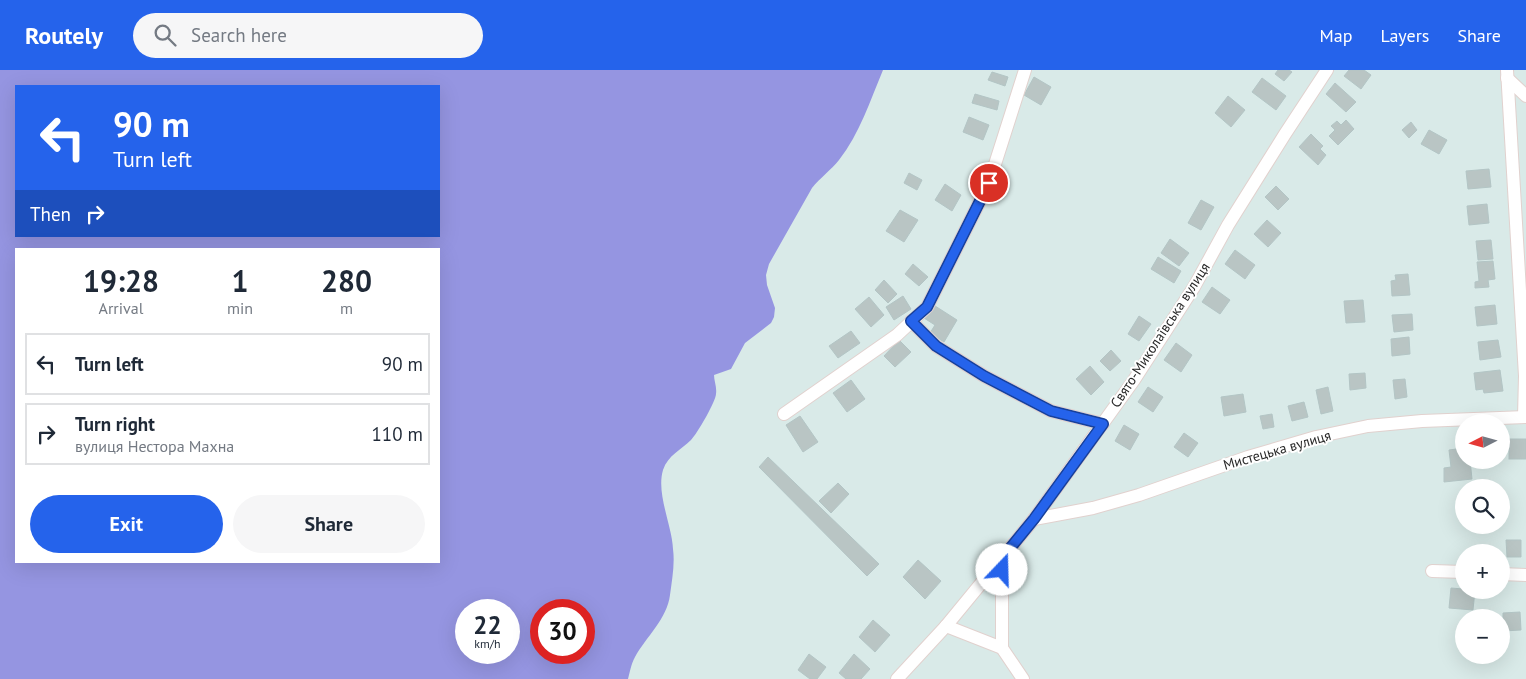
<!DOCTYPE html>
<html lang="en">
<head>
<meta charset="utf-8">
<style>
  body { margin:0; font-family:"PT Sans",sans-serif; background:#f6f6f7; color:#1f2937; height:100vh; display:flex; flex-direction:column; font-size:19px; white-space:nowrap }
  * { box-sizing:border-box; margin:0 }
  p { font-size:16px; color:#747a83 }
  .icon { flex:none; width:28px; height:28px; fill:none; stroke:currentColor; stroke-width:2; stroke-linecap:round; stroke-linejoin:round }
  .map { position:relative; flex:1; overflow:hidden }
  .panel { position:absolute; left:15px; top:178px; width:425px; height:315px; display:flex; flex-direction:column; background:#fff; border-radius:0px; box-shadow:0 5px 20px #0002 }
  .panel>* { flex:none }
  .hud { position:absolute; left:15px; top:15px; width:425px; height:152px; border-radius:0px; box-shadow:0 5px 20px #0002; background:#2563eb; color:#fff; overflow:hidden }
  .needle { width:32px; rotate:264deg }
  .buttons { position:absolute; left:1455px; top:344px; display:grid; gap:10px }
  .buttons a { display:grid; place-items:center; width:55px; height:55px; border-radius:50%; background:#fff; box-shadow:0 5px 20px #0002; font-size:25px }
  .speed { position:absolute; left:455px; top:529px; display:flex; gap:10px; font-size:25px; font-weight:700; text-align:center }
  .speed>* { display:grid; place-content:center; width:65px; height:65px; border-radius:50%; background:#fff; box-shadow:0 5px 20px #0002; line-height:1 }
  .speed small { font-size:12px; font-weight:400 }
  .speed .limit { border:8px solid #d22; background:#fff; color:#111 }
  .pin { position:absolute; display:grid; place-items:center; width:42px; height:42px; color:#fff; margin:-21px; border:2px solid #fff; border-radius:50%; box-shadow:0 1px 5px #0007 }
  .me { position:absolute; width:55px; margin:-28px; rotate:21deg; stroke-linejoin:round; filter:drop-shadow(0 0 4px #0008) }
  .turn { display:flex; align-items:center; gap:18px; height:105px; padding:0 15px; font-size:22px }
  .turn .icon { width:65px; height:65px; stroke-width:2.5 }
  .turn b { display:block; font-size:35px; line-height:42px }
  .then { display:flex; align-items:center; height:48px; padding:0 15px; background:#0003; gap:10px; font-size:19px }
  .eta { display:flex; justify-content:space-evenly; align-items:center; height:85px; text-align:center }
  .eta b { font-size:30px; font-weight:800; line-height:35px }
  .primary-button { display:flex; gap:10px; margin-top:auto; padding:10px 15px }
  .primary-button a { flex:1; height:58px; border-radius:30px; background:#2563eb; color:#fff; font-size:20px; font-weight:800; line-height:58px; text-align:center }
  .primary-button a+a { background:#f6f6f7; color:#1f2937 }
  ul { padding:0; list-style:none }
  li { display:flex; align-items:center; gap:15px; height:62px; margin:0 10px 8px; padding:0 5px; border:2px solid #e0e1e3; border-radius:0px }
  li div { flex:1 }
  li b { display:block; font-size:19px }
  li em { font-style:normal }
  header { display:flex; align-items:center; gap:30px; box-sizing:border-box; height:70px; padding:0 25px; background:#2563eb; color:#fff }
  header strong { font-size:24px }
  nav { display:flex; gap:28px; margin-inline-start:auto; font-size:18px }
  .search { width:350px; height:45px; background:#f6f6f7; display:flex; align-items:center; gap:12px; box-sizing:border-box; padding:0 18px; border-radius:28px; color:#747a83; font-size:19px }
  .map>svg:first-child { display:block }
  .green { fill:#9595e1; fill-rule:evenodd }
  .building { fill:#b9c5c4; stroke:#b3c5c5 }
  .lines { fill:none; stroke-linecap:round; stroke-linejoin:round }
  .minor-casing { stroke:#e1d1ce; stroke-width:14 }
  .minor { stroke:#fff; stroke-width:12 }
  .route-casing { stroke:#184099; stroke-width:12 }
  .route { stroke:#2563eb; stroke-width:9 }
  .labels { text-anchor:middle; stroke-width:4; stroke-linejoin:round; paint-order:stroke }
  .street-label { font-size:14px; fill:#272727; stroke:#fff }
</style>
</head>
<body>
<header>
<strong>Routely</strong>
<div class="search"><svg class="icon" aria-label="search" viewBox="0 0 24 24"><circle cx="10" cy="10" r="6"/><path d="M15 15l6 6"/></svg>Search here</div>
<nav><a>Map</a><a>Layers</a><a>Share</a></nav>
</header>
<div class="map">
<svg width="1526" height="609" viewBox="0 0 1526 609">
  <rect width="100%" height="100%" fill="#d9eae8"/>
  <path class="green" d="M0,0H883C870,31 860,63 839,90C831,100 820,108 812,118L769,194L766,205L767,215L775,238L774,247L771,253L745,273L731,299L714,305C714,311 717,317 716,324C716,331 697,364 691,370C681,380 668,385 663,400C656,424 672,455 673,479C675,494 672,510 670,525C667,549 646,567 635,587C631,594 630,602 628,609H0ZM16,16H439V166H16ZM16,179H439V491H16ZM466,540H509V582H466ZM541,540H584V582H541Z"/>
  <g class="building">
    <polygon points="1278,0 1289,0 1292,2 1284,11 1275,4"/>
    <polygon points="1349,0 1364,0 1371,5 1361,19 1344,6"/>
    <polygon points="992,2 1008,7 1005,16 988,10"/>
    <polygon points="1034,7 1051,17 1041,35 1024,25"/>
    <polygon points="1262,8 1286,26 1276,40 1252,22"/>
    <polygon points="1335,13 1356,32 1346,42 1326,24"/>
    <polygon points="975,24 999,31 997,40 972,33"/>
    <polygon points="1228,26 1245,40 1231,57 1215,43"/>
    <polygon points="969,47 989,55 983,70 963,62"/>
    <polygon points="1346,50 1354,59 1338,75 1329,66 1335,60 1331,56 1337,51 1341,55"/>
    <polygon points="1411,52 1417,60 1409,68 1402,60"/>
    <polygon points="1429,60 1447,70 1439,84 1421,74"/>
    <polygon points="1311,64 1323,76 1320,79 1326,85 1318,95 1299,77"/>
    <polygon points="1489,99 1491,117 1468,119 1466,101"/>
    <polygon points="909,103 922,110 917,120 904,113"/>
    <polygon points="945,114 961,125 952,141 935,130"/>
    <polygon points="1276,116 1289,129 1278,140 1265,127"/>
    <polygon points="1201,130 1214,137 1201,160 1188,153"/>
    <polygon points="1487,134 1489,153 1469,155 1467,136"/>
    <polygon points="900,140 918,150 904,172 886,161"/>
    <polygon points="1267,150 1281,163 1268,177 1254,164"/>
    <polygon points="1170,169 1189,183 1179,196 1161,183"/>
    <polygon points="1491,170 1493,189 1478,190 1476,171"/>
    <polygon points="1235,180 1255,195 1245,209 1225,194"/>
    <polygon points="1158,187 1181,201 1174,213 1151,199"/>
    <polygon points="1493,191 1495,209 1488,210 1489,217 1475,218 1475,212 1479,211 1477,192"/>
    <polygon points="913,194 928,207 919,216 905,204"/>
    <polygon points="1408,204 1410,225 1392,226 1391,211 1396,210 1395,205"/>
    <polygon points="884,210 897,224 888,233 875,220"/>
    <polygon points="1212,217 1230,230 1220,244 1202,232"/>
    <polygon points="903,226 911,239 894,250 886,237"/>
    <polygon points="869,227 884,245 871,257 855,239"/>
    <polygon points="1363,230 1365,252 1346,253 1344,231"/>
    <polygon points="932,234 957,250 944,272 930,263 935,255 924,248"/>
    <polygon points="1495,235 1497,254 1477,256 1475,237"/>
    <polygon points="1412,244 1413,260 1394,262 1392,245"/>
    <polygon points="1139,246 1151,254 1139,271 1128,264"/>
    <polygon points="851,261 860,273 838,288 829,276"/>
    <polygon points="1409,267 1410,284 1392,286 1391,269"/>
    <polygon points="899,270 911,282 895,297 884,286"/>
    <polygon points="1498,270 1501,287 1480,290 1478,272"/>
    <polygon points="1176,273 1192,285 1181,302 1164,290"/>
    <polygon points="1111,280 1121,291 1110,301 1100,291"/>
    <polygon points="1090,296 1104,312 1091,325 1076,309"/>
    <polygon points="1500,300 1503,321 1484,323 1483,319 1476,320 1474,303"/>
    <polygon points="1365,303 1366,318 1350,320 1349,304"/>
    <polygon points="1405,309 1407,327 1395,329 1393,310"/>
    <polygon points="851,310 865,329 847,342 833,323"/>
    <polygon points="1148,317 1163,327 1153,342 1138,332"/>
    <polygon points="1328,317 1333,341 1321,344 1316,320"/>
    <polygon points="1243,324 1246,342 1224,346 1221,327"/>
    <polygon points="1304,332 1308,347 1292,351 1288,336"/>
    <polygon points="1272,344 1274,357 1263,359 1260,346"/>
    <polygon points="800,346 818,372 803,382 786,355"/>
    <polygon points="1124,355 1139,364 1130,380 1115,371"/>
    <polygon points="1184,363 1198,373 1188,387 1174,377"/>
    <rect x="1509" y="369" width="17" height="20"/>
    <polygon points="1464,378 1464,390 1470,390 1472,409 1444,412 1444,398 1451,397 1449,380"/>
    <polygon points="768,387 879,494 867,506 759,397"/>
    <polygon points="838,413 849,424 831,443 819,431"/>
    <polygon points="1506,470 1521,470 1521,487 1507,487"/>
    <polygon points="918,490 941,511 925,529 903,507"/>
    <polygon points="1451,518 1475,520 1473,540 1449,538"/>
    <polygon points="1520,542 1521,560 1503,561 1503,543"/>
    <polygon points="873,550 890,565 875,582 859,567"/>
    <polygon points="809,584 826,597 817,609 810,609 798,600"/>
    <polygon points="854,584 870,599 861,609 846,609 839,603"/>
  </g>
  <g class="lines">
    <defs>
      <g id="minor">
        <polyline points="1507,0 1525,306 1524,347"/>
        <polyline points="1507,8 1526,26"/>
        <polyline points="911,251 936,276 984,306 1051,341 1103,354"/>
        <polyline points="784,344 897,265 927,237 989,113 1025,0"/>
        <polyline points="1034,449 1093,438 1139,425 1248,387 1316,367 1368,356 1422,351 1526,347"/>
        <polyline points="1002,488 1002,578"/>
        <polyline points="1432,501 1464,502"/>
        <polyline points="1501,504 1526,505"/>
        <polyline points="946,556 1002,578 1023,609"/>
        <polyline points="897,609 946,556 1034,449 1134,310 1194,217 1228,155 1285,64 1327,0"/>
      </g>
    </defs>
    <use href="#minor" class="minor-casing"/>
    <use href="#minor" class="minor"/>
  </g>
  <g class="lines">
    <defs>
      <polyline id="route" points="989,113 927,237 911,251 936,276 984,306 1051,341 1103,354 1034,449 1002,488 1002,500"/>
    </defs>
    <use href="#route" class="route-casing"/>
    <use href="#route" class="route"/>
  </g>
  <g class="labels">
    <g class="street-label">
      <text transform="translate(1160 265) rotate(-57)" y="5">Свято-Миколаївська вулиця</text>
      <text transform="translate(1277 380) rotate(-16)" y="5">Мистецька вулиця</text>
    </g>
  </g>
</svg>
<div class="buttons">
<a><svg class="needle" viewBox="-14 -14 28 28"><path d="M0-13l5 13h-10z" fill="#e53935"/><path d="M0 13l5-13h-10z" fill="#747a83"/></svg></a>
<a><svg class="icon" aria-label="search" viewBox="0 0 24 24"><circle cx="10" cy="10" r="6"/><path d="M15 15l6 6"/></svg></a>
<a>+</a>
<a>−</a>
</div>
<div class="speed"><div>22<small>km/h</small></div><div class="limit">30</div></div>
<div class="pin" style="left:989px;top:113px;background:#d93025"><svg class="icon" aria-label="arrive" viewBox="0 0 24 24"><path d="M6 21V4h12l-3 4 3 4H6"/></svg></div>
<svg class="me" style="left:1002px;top:500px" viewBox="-20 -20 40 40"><circle r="19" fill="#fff"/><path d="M0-13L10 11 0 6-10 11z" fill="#2563eb"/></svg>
<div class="hud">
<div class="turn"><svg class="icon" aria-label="left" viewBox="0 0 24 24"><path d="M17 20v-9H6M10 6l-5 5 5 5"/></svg><div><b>90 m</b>Turn left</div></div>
<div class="then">Then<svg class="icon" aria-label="right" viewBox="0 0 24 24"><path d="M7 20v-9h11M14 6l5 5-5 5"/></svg></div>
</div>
<section class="panel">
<div class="eta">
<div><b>19:28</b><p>Arrival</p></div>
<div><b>1</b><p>min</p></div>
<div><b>280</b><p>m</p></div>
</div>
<ul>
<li><svg class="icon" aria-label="left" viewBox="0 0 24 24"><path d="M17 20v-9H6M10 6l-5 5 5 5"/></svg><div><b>Turn left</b></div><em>90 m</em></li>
<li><svg class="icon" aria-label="right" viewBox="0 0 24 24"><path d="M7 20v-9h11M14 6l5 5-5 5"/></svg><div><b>Turn right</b><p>вулиця Нестора Махна</p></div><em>110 m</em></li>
</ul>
<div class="primary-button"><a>Exit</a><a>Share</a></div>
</section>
</div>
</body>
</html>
